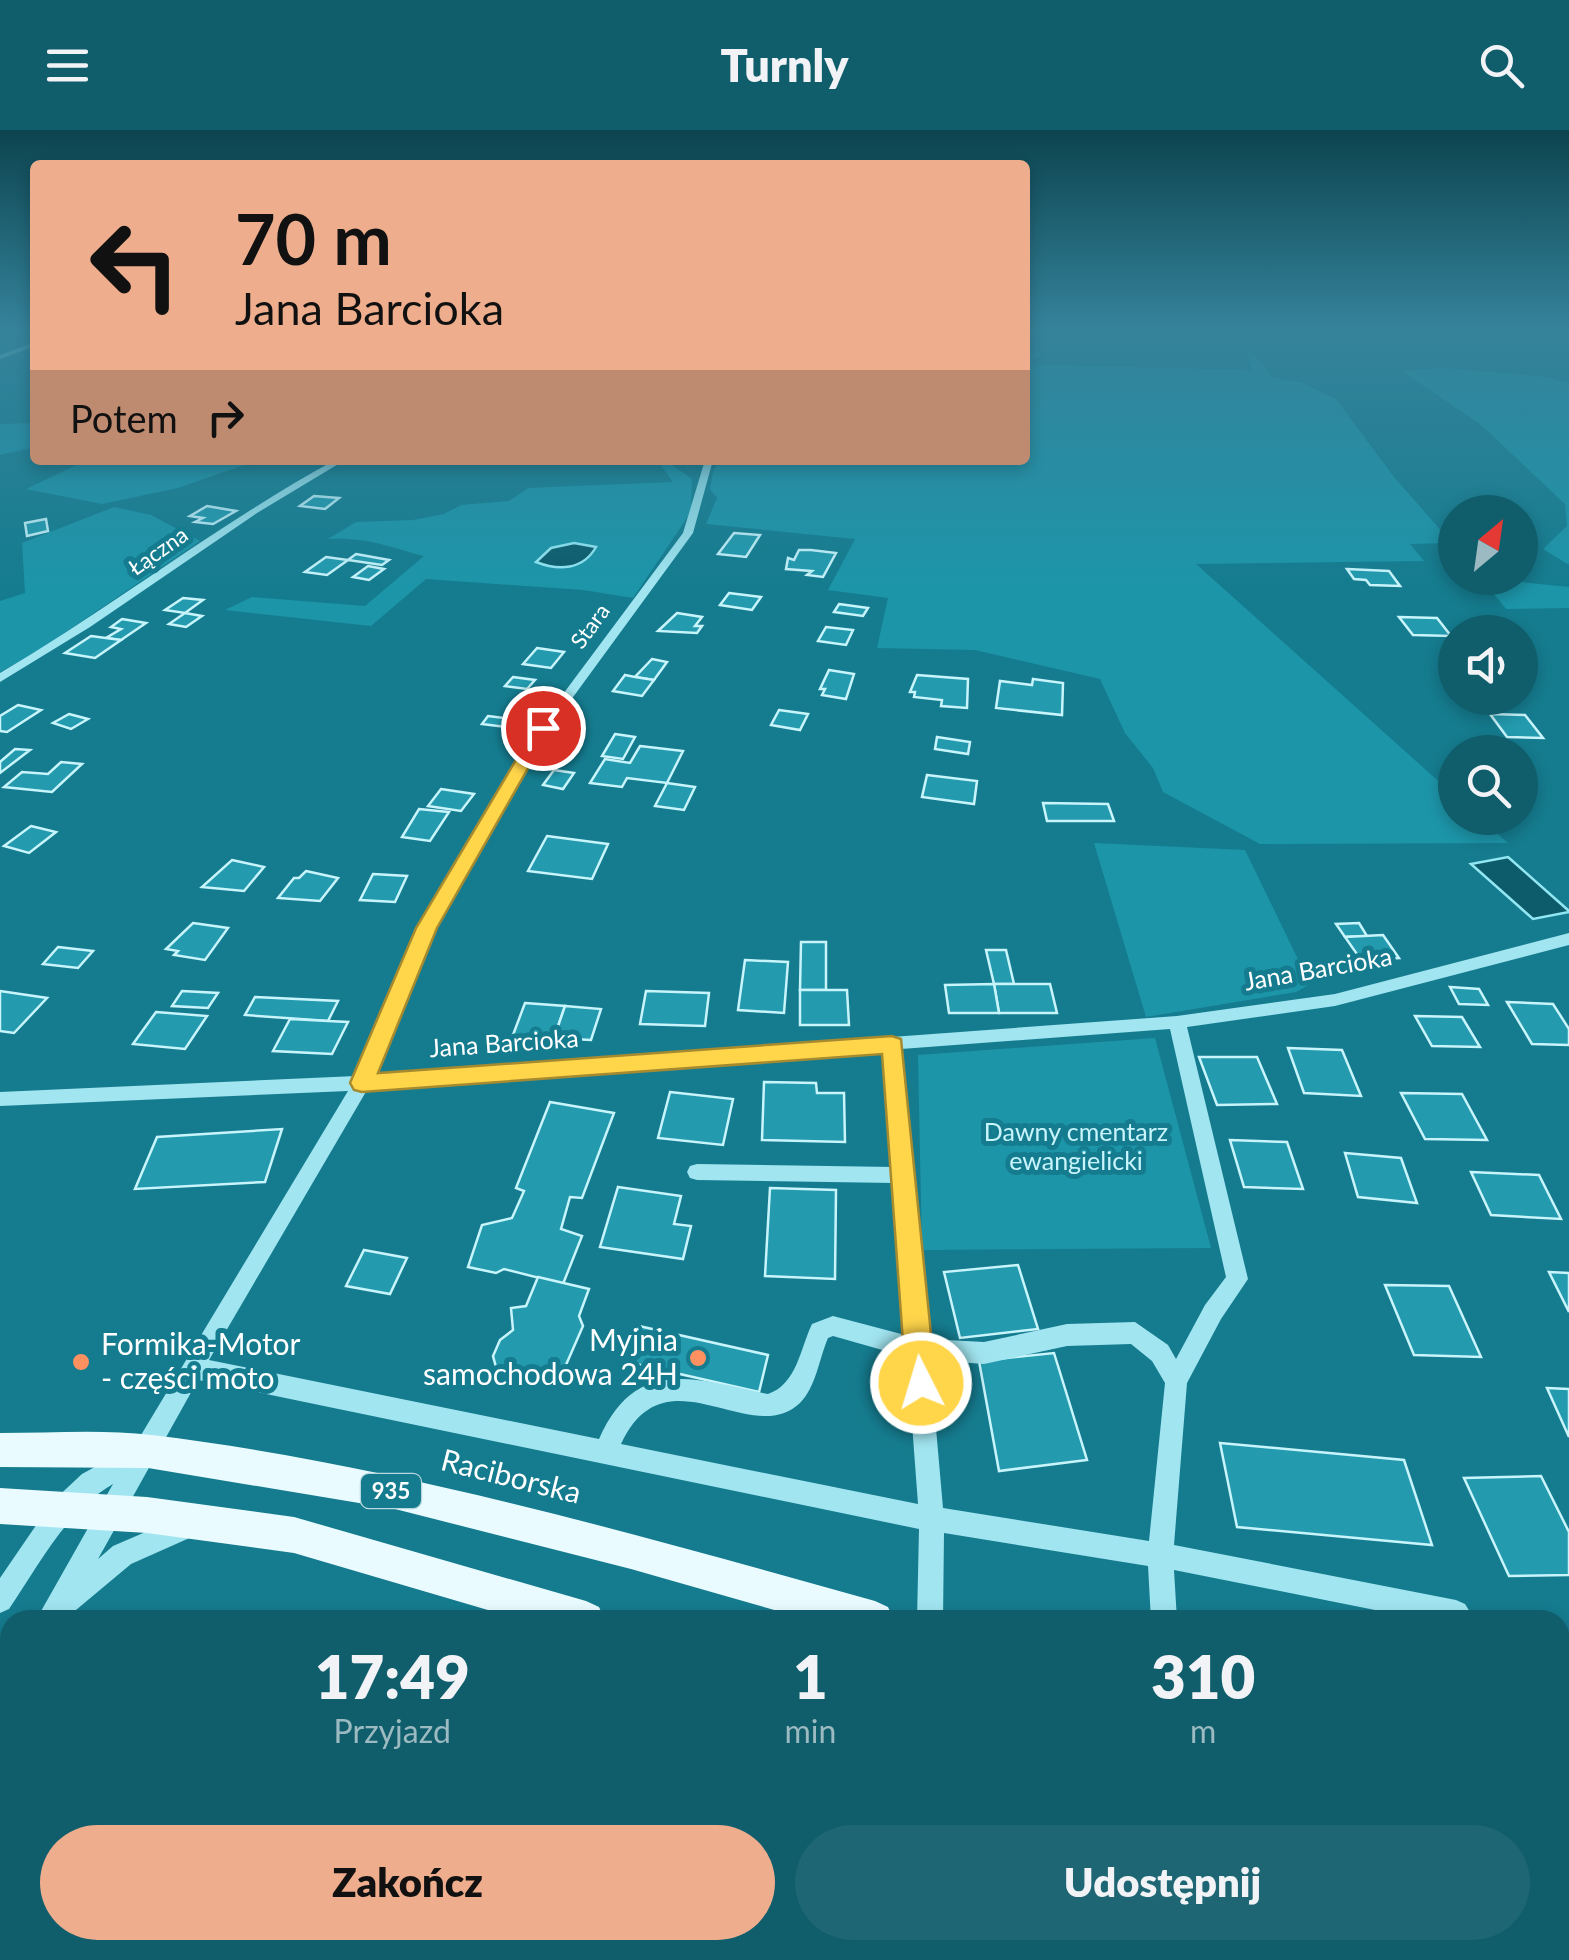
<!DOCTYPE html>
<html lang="pl">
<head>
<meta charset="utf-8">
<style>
  body { margin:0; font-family:Lato,sans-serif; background:#1e6673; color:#f1f3f6; height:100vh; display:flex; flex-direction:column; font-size:38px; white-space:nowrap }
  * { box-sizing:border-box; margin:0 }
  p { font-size:32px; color:#9cbac1 }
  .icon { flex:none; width:55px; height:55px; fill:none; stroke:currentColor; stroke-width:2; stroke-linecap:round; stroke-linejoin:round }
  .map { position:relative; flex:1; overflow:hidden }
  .details { position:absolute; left:0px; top:1480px; width:1570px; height:350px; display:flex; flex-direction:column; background:#105d6b; border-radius:30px 30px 0 0; box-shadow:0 5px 15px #0003 }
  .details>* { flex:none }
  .hud { position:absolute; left:30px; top:30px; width:1000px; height:305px; border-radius:10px; box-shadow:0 5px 15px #0003; background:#eead8d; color:#111; overflow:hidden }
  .needle { width:65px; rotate:29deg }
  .buttons { position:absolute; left:1438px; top:365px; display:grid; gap:20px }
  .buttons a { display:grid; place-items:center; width:100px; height:100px; border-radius:50%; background:#105d6b; box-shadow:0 5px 15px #0003; font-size:50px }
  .pin { position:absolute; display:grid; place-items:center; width:85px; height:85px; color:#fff; margin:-42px; border:5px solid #fff; border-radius:50%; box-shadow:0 2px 10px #0007 }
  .me { position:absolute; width:110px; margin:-55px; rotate:355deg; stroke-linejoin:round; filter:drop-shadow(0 0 8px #0008) }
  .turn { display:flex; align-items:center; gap:35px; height:210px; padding:0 40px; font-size:45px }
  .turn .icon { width:130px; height:130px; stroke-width:2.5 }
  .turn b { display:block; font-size:70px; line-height:85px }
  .then { display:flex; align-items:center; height:95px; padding:0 40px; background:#0003; gap:20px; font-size:38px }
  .eta { display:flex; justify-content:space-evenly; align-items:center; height:170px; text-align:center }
  .eta b { font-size:60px; font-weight:800; line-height:70px }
  .primary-button { display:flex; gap:20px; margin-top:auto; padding:20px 40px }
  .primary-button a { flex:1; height:115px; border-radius:60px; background:#eead8d; color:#111; font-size:40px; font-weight:800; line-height:115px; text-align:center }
  .primary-button a+a { background:#1e6673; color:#f1f3f6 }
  header { display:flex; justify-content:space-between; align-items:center; height:130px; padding:0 40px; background:#105d6b; font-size:45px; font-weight:800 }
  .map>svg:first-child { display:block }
  .green { fill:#1d95a9 }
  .water { fill:#0d5c6c; stroke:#93e7f3; stroke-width:2.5 }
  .building { fill:#239aae; stroke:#c8f4fc; stroke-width:2.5 }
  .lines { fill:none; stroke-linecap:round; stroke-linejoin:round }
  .minor { fill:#a1e5f0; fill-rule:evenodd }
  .major { fill:#eafbff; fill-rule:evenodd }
  .route { fill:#ffd54a; stroke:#a68a30; stroke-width:2.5 }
  .poi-dot { fill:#ff9160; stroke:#157c8f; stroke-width:4 }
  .labels { text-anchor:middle; stroke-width:10; stroke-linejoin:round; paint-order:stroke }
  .far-street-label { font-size:22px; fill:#fff; stroke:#157c8f }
  .shield { fill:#157c8f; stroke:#b9d8dd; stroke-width:2.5 }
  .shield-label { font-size:22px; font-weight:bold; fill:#fff }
  .street-label { font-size:25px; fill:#fff; stroke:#157c8f }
  .park-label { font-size:25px; fill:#c8f4fc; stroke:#157c8f }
  .near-poi-label { font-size:30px; fill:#fff; stroke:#157c8f; text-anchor:end }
  .near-street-label { font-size:30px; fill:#fff; stroke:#157c8f }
</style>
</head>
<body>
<header><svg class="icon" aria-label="menu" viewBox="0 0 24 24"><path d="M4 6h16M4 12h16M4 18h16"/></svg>Turnly<svg class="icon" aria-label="search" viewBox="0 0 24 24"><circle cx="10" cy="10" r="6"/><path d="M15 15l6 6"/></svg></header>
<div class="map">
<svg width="1569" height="1830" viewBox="0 0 1569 1830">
  <rect width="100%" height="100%" fill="#157c8f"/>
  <g class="green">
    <polygon points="1025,212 1026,217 1043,224 1033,230 1035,235 1252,240 1245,219 1250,219 1272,247 1303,253 1336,269 1394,347 1452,413 1410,414 1424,431 1196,434 1455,666 1455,688 1479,688 1508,713 1260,714 1163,662 1153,638 1125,603 1100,549 975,520 877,518 888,468 828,460 855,409 706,394 717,368 710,359 713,341 720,330 1025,330"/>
    <polygon points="1445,238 1546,247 1569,253 1569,435 1543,419 1567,396 1565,374 1480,294 1402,241"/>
    <polygon points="35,293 35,317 0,325 0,294"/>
    <polygon points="87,330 258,330 178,358 102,374 26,359"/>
    <path d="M657,330H665L692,349L691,382L633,468L583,460L426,449L371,496L225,480L252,467L365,476L424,426C387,417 370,407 328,409L356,392L413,390L444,384L461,375L509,371L528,358L673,352Z"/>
    <polygon points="114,377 151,385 200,411 38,521 0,542 0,471 25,463 22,413"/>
    <polygon points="1481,448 1569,457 1569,478 1506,479"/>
    <polygon points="1094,713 1245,720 1310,854 1296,862 1146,887"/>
    <polygon points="1155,908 1211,1118 922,1120 918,925"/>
    <polygon points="1047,1820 1407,1820 1410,1830 1049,1830"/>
    <polygon points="1441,1820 1557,1820 1569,1823 1569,1830 1444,1830"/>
  </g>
  <g class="water">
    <path d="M574,413L596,417C583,440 559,441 536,432L551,418Z"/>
    <polygon points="1508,727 1569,781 1569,782 1533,789 1471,734"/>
  </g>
  <g class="building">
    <polygon points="314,366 339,368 325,379 300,376"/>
    <polygon points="207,376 236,381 213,394 195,392 203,388 190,386"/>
    <polygon points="46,389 48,401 27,406 25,393"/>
    <polygon points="734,403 760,405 746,427 718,424"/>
    <polygon points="799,420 811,420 836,423 823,447 807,445 812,441 786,439 788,428 794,430"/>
    <polygon points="356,424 389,430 382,435 348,430"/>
    <polygon points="326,427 348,430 327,445 305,442"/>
    <polygon points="368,436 384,439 369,450 353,447"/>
    <polygon points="1347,439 1389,441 1400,456 1370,455 1366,450 1354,449"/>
    <polygon points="729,463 761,467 752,480 720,475"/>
    <polygon points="183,468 203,470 185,483 165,480"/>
    <polygon points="839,474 868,478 863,486 834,482"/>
    <polygon points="185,483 202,486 186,497 169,494"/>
    <polygon points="677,483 702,487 695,496 702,496 697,503 658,501"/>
    <polygon points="1399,487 1437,488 1451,506 1413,505"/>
    <polygon points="122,489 146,493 121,510 106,508 121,499 111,497"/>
    <polygon points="826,497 853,500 846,515 818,511"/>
    <polygon points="91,506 121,510 95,528 65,523"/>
    <polygon points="537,518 564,522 551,538 523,534"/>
    <polygon points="652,529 667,532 654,550 635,547"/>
    <polygon points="829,540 854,544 846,569 822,565 825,559 820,559"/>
    <polygon points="625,545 635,547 654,550 642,566 613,561"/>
    <polygon points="917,545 968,549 967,578 941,576 942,570 914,567 915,562 910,562"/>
    <polygon points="513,547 535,550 527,559 505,556"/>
    <polygon points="1033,549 1063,553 1062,585 996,578 1000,551 1032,555"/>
    <polygon points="18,575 41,580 7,602 0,601 0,586"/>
    <polygon points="779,580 808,584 800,600 771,595"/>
    <polygon points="69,584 88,589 71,599 53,593"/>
    <polygon points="1490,584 1525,585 1543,608 1507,607"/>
    <polygon points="488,586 519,590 514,598 482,594"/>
    <polygon points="615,604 635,607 623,629 602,626"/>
    <polygon points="937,607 970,612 968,624 935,619"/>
    <polygon points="640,616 683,621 667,653 627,648 622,657 590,653 605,629 630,633"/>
    <polygon points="15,619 30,620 0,643 0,632"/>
    <polygon points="61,632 82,634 52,662 4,657 22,642 48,644"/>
    <polygon points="554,640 574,643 563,659 543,655"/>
    <polygon points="927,645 977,651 974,674 922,667"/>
    <polygon points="667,653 695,657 684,680 655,676"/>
    <polygon points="441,659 474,664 461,681 428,676"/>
    <polygon points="1043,673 1108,674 1114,691 1047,691"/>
    <polygon points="419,679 449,682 430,711 402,707"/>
    <polygon points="31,696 56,702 29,723 4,716"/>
    <polygon points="547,706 608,714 592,749 528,741"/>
    <polygon points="232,730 264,737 244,761 202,757"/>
    <polygon points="306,741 338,748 320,771 278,768 294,748 299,748"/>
    <polygon points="373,744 407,746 395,772 360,770"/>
    <polygon points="193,793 228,798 205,830 174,825 178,821 166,819"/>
    <polygon points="1359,793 1367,806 1345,807 1336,794"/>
    <polygon points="1383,805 1399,828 1361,830 1345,807"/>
    <polygon points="801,812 826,812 826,860 800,860"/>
    <polygon points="58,817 93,821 78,838 43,834"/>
    <polygon points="986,820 1006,820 1014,854 994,854"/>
    <polygon points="745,830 788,832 784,883 738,880"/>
    <polygon points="994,854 1050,854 1057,883 999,883"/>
    <polygon points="994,854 999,883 949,883 945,855"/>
    <polygon points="1450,857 1479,859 1488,875 1459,874"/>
    <polygon points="800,860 847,860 849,895 800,895"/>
    <polygon points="0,861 47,868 14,903 0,901"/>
    <polygon points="182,861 218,863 208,878 172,876"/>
    <polygon points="646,861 709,863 705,896 640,894"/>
    <polygon points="255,867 338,871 328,891 245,885"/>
    <polygon points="1507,872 1553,874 1569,899 1569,915 1532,914"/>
    <polygon points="525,873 565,876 554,908 513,905"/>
    <polygon points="565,876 601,879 591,910 554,908"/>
    <polygon points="156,882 207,886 185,919 133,914"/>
    <polygon points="1415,886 1462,887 1480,917 1432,916"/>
    <polygon points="290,889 328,891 348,892 332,924 273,921"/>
    <polygon points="1288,918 1342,920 1361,966 1304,963"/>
    <polygon points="1199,927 1257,927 1277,974 1217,975"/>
    <polygon points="764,952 816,953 817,963 844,963 845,1012 762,1010"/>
    <polygon points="670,962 733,969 723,1015 658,1008"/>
    <polygon points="1401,963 1462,964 1487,1010 1425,1009"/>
    <polygon points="550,972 614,983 582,1068 570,1067 561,1099 582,1106 563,1154 504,1139 496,1143 468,1137 482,1095 512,1088 524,1061 516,1058"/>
    <polygon points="282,999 265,1052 135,1059 157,1007"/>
    <polygon points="1230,1010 1287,1012 1303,1059 1244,1057"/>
    <polygon points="1345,1023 1401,1028 1417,1073 1358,1067"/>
    <polygon points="1471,1042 1539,1045 1561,1089 1491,1085"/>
    <polygon points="618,1057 681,1066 674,1094 691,1096 683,1129 600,1117"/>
    <polygon points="770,1058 836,1060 835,1149 765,1146"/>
    <polygon points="364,1120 407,1128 390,1164 346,1156"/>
    <polygon points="1018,1135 1038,1199 960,1208 944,1142"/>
    <polygon points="1549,1142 1569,1143 1569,1182"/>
    <polygon points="538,1147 589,1159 579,1186 583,1196 562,1244 507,1245 496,1237 493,1226 500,1210 513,1200 511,1178 526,1176"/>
    <polygon points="1385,1155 1449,1156 1481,1227 1414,1225"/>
    <polygon points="639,1196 768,1225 759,1262 627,1232"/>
    <polygon points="1054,1223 1087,1330 999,1341 979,1231"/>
    <polygon points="1547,1258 1569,1259 1569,1307"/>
    <polygon points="1220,1313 1404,1330 1432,1415 1237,1397"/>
    <polygon points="1541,1346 1569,1402 1569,1445 1509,1446 1464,1348"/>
    <polygon points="10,1788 10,1820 116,1820 112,1830 0,1830 0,1810"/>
  </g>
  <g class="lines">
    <g class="minor">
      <polygon points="35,212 35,216 0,229 0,225"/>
      <path d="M335,330H345L257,383L90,497L0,552V543C114,476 218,394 335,330Z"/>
      <path d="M705,330H713L693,403L549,600L434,797L374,945L1177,886L1335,864L1569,803V815L1335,876L1187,897L1248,1149L1221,1189L1187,1253L1174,1415L1456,1470L1465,1474L1475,1490H1425L1174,1440L1177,1490H1151L1148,1436L944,1403L943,1490H917L919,1399L198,1250L98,1429L113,1416L185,1385L194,1388L197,1397L194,1406L131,1434L64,1490H36L113,1354C66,1381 39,1435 9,1479L0,1483V1448L52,1372L82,1344L135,1315L348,961L0,976V962L356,946L418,797L537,599L683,403ZM1170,899L1226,1147L1205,1175L1176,1229L1168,1215L1135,1192L1067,1194L984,1212L928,1209L901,919ZM884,921L893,1037L697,1034L690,1036L687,1042L690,1048L697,1050L894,1053L905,1205L833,1186L812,1194C800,1219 797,1254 768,1264C695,1249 636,1225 599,1309L209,1230L367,960ZM833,1206L907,1227L918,1374L621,1314C666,1218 750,1320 800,1273C816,1257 819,1229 828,1208ZM1131,1214L1152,1231L1165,1253L1149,1411L943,1378L930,1230L984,1234L1067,1216Z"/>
      <polygon points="10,1543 10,1583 0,1588 0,1548"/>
      <polygon points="1560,1623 1569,1626 1569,1678 1560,1675"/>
      <polygon points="923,1820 955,1820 956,1830 924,1830"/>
      <polygon points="962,1820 994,1820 995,1830 963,1830"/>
    </g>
    <g class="major">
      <path d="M0,1303C50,1303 102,1299 152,1305C398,1335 637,1405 875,1471L888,1477L894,1490H809L631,1439L395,1379L148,1338L0,1337Z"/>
      <polygon points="0,1358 147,1367 294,1387 586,1471 599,1477 605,1490 522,1490 294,1423 147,1403 0,1394"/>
      <polygon points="1560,1682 1569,1684 1569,1726 1560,1724"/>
      <polygon points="1560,1739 1569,1742 1569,1786 1560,1783"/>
    </g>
  </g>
  <linearGradient id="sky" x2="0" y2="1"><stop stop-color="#0c444f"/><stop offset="0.44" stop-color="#35839b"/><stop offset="1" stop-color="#35839b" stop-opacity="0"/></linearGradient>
  <rect width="1569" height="454" fill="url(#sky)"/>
  <polygon class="route" points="543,594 551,598 437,798 378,943 892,906 901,909 936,1253 931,1263 921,1268 911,1263 906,1253 882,924 362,962 354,960 350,953 416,798 535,598"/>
  <g class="poi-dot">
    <circle cx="698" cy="1228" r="10"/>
    <circle cx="81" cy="1232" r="10"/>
  </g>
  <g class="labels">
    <g class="far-street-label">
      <text transform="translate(158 421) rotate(-35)" y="8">Łączna</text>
      <text transform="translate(590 496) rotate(-54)" y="8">Stara</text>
    </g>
    <rect class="shield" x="361" y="1344" width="60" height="34" rx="8"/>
    <g class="shield-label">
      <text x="391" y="1369">935</text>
    </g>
    <g class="street-label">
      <text transform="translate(1318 839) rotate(-10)" y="9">Jana Barcioka</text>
      <text transform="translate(504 913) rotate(-4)" y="9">Jana Barcioka</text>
    </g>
    <g class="park-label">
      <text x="1076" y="1011">Dawny cmentarz<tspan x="1076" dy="29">ewangielicki</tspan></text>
    </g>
    <g class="near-poi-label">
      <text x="678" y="1221">Myjnia<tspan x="678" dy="34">samochodowa 24H</tspan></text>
      <text x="101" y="1225" text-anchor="start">Formika-Motor<tspan x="101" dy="34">- części moto</tspan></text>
    </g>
    <g class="near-street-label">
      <text transform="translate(511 1347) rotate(14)" y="10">Raciborska</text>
    </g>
  </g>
</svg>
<div class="buttons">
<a><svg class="needle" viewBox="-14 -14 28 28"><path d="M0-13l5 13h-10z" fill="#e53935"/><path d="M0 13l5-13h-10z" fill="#9cbac1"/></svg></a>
<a><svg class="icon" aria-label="sound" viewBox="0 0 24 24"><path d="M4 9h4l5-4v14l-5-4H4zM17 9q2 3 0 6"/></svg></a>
<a><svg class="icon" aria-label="search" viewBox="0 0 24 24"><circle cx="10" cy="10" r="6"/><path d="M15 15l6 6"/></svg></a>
</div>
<div class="pin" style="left:543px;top:598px;background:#d93025"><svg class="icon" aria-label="arrive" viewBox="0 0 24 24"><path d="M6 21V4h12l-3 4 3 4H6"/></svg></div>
<svg class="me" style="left:921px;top:1253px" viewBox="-20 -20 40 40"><circle r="17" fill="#ffd54a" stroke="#fff" stroke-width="3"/><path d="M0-11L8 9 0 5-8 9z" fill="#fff"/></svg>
<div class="hud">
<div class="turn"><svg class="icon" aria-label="left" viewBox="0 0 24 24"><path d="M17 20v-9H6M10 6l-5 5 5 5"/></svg><div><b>70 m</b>Jana Barcioka</div></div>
<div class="then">Potem<svg class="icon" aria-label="right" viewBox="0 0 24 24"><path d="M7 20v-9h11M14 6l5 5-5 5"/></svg></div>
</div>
<section class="details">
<div class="eta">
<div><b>17:49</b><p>Przyjazd</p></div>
<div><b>1</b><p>min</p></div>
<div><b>310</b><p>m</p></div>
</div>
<div class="primary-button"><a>Zakończ</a><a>Udostępnij</a></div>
</section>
</div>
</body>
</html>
